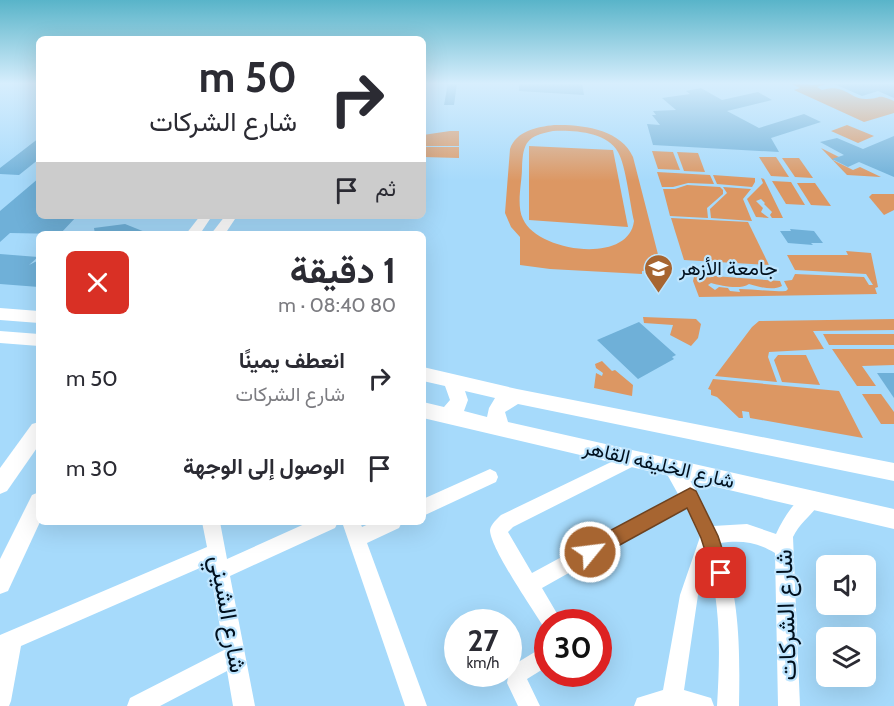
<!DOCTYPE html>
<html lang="ar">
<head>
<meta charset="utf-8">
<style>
  body { margin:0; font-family:Cabin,Vazirmatn,sans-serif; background:#f7f7f7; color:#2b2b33; direction:rtl; height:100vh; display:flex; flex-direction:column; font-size:22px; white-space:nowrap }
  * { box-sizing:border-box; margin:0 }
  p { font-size:20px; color:#7c7c81 }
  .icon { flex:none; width:33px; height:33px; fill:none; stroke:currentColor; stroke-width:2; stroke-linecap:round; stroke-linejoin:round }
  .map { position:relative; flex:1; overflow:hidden; direction:ltr }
  .details { position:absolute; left:36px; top:231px; width:390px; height:294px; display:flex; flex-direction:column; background:#fff; border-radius:9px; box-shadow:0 6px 24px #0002; direction:rtl }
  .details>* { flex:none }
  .hud { position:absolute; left:36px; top:36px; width:390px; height:183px; border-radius:9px; box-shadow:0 6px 24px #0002; direction:rtl; background:#fff; color:#2b2b33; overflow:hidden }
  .controls { position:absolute; left:816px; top:555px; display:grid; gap:12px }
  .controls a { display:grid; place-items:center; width:60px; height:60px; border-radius:9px; background:#fff; box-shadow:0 6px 24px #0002; font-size:30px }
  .speed { position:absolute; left:444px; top:609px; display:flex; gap:12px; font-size:30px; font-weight:700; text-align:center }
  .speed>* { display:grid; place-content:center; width:78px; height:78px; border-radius:50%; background:#fff; box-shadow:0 6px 24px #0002; line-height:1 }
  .speed small { font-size:15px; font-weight:400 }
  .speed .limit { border:9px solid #d22; background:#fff; color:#111 }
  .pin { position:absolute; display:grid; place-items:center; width:51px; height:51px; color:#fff; margin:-26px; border-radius:12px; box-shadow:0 3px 9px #0006 }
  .me { position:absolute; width:66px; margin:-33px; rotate:61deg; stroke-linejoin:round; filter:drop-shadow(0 0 4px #0008) }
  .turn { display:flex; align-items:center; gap:21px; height:126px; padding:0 30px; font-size:27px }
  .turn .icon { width:78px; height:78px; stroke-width:2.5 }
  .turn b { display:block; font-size:42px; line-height:51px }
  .then { display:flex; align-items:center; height:57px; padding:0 30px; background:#0003; gap:12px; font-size:22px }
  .round { display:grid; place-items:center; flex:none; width:63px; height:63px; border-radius:9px; background:#f7f7f7 }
  .head { display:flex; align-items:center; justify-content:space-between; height:102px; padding:0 30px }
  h1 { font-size:36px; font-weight:700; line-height:45px }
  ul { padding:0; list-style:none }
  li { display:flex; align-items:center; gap:18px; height:90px; padding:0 30px }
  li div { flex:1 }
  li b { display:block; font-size:22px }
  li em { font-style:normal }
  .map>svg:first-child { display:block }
  .green { fill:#dc9763; fill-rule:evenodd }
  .building { fill:#6fb0d8 }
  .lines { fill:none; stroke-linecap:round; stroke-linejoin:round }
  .minor { fill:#fff; fill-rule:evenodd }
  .major { fill:#fff; fill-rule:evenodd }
  .route { fill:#a76531; stroke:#6d4220; stroke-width:1.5 }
  .labels { text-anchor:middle; stroke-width:4.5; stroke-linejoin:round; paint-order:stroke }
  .poi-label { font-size:20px; fill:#00101e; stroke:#bee5fe; text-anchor:start }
  .street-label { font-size:20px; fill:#00101e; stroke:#bee5fe }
  .near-street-label { font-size:24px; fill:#00101e; stroke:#bee5fe }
</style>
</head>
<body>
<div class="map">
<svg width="894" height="706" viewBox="0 0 894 706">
  <rect width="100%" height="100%" fill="#a6dafb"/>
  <g class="green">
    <path d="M789,83H805L812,85L828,83L817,87L822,90C846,83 849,100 867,99C883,99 875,93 894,101V113L864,122L794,90L800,88Z"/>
    <path d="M554,125C581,124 621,129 633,157L662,270L642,271V274L550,269L520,265V237L511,227L505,213L510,149C516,131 537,127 554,125ZM553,131C574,130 607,132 618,152C626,166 630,204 634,221C629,265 537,252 523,219C516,205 522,183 522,168C523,142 527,136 553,131Z"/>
    <polygon points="847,125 874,136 858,143 831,131"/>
    <polygon points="450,131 459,131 459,146 423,146 423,135"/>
    <polygon points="529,146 613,150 628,227 529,220"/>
    <polygon points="423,147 459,147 459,158 423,157"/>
    <polygon points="821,148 839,157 833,160 853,170 860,167 881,177 847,175"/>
    <polygon points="652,151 673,152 680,170 658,169"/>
    <polygon points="677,152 698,153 705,172 684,171"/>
    <polygon points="759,157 776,157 789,177 771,176"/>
    <polygon points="782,158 799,158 813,178 795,177"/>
    <polygon points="657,172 710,175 714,184 688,183 673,187 662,187"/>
    <polygon points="713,175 755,178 755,182 752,187 717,184"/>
    <polygon points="761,178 764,179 783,218 772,218 770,215 772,212 764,204 765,203 761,199 756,201 763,208 761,212 769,218 756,217 747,199 763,183"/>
    <polygon points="772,181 791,182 805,205 786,204"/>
    <polygon points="797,183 815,183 831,206 811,205"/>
    <polygon points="687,185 720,187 723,190 723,194 707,208 708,218 670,216 663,189 675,189"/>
    <polygon points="723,187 751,189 743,199 752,221 711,218 710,209 727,193"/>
    <polygon points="872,194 894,194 894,210 884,215 869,197"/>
    <polygon points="671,218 748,222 769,265 684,260"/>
    <path d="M846,251L871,253L878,287L875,288L877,294L699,297L693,281L694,277L701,275L780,281L782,286C773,291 759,287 749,284C740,290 722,286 711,283L708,285L715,290L719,287L728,288L730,291L740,292L739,289C755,289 769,292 786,291L788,289L784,281L792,280L795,274L864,277L869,285H873L866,274L795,270L787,255H848Z"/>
    <polygon points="643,317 696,319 701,324 698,338 691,346 670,335 673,325 644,323"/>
    <polygon points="894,319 894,330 813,331 824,349 769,352 768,357 777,382 715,376 752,327 759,321"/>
    <polygon points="823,334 894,334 894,345 829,345"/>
    <polygon points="832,349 894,349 894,365 862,366 876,386 857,386"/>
    <polygon points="778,355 806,355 820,385 782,382 774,360"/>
    <polygon points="602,361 612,371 615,370 633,385 632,396 594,388 596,373 602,376 603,373 596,368 595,364"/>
    <polygon points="713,379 839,391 863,438 750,418 749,412 742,411 743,418 739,418 717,397 711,395 711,390 708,389"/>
    <polygon points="862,394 881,394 894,412 894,424 881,424"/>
  </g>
  <g class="building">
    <polygon points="448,83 457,83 454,105 444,105"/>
    <polygon points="519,83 582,83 584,95 519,91"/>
    <polygon points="832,83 894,83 894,98 878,91 862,96"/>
    <polygon points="701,88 722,100 758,92 772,100 727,111 759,128 804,114 821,122 771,138 779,152 653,145 647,124 660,125 652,115 656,115 653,111 676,110 662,98 690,94 686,91"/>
    <polygon points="894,136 894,177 859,162 848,167 832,159 844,155 820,142 837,138 863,149"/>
    <polygon points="39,138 39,159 19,175 0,174 0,168"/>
    <polygon points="39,178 39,216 77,216 60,234 10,233 0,242 0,211"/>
    <polygon points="125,224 150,234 95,234 94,228"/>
    <polygon points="790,229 814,231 823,243 811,243 813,245 788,243 780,231 791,231"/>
    <polygon points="0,254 38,257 29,265 39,260 39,287 0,284"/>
    <polygon points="639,322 676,355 672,357 674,359 638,379 597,340"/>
    <polygon points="877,373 894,373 894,398"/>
  </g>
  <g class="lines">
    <g class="minor">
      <path d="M634,451L640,453L642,458L640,463L513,527L508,532L532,573L678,494L663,467L665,462L671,460C687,466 706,510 713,526L747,524L776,534C784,517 795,498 813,491L819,493L821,499C816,513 801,520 793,537L800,706H778L775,553C757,542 741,540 720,543C740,597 740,649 739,706H717C720,657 721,611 709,563L698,595L684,690L711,698L714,706H634L637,698L663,690L680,595L700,537L686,507L542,588L562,622H548V630L545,629C534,611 490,548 490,530C491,524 497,519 501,515Z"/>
      <polygon points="490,469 496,472 498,477 496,482 423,516 423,499"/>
      <polygon points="202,522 220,522 227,559 309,522 338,522 335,528 230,576 255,706 233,706 227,671 160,706 127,706 130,698 224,650 209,564 21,646 11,701 9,706 0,706 0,635 207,547"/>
      <polygon points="342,522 360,522 362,527 373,522 402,522 399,528 367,543 427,706 405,706"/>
      <polygon points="548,644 548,666 527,679 540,706 518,706 507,683 510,667"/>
    </g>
    <g class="major">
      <polygon points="200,216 212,216 200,234 186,234"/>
      <polygon points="225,216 237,216 225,234 211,234"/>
      <polygon points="0,308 39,311 39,323 0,320"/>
      <polygon points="0,331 39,334 39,346 0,343"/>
      <path d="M423,367L517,389L894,463V481L518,404L505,412L508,422L894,509V529L423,418V402L444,407L450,400L445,386L423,381ZM465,391L495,398L489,408L487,417L464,411L468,400Z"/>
      <polygon points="39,422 39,445 7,491 0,494 0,468 32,424"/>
      <polygon points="39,492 40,522 8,591 0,594 0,559 32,495"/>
    </g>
  </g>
  <linearGradient id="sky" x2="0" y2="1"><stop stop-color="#59b4c9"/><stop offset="0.46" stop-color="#d7eefd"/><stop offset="1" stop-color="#d7eefd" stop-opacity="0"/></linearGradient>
  <rect width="894" height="181" fill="url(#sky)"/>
  <polygon class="route" points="690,488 696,491 718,536 730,573 727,579 721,582 714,579 701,538 687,508 596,558 590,561 583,558 580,552 583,545"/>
  <defs>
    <symbol id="university-pin" viewBox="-11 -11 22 30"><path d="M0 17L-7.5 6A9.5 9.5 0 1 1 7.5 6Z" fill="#a76531" stroke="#bee5fe"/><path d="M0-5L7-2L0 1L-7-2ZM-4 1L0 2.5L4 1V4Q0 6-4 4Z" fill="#fff"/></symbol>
  </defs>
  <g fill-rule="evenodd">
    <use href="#university-pin" x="642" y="252" width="33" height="45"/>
  </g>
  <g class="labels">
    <g class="poi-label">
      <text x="679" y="275">جامعة الأزهر</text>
    </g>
    <g class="street-label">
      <text transform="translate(659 464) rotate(13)" y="7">شارع الخليفه القاهر</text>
    </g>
    <g class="near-street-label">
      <text transform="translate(228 614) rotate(80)" y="8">شارع الشيني</text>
      <text transform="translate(786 615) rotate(-92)" y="8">شارع الشركات</text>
    </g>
  </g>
</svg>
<div class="controls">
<a><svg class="icon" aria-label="sound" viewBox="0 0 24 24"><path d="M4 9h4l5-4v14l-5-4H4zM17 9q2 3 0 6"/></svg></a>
<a><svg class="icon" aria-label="layers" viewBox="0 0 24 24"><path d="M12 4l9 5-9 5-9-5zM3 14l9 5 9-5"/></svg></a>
</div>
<div class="speed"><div>27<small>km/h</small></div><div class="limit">30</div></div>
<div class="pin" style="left:721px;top:573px;background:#d93025"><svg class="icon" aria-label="arrive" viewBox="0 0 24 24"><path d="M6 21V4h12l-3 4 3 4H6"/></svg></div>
<svg class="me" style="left:590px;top:552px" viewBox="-20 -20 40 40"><circle r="17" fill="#a76531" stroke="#fff" stroke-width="3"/><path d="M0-11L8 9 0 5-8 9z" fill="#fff"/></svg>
<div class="hud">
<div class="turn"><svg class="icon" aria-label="right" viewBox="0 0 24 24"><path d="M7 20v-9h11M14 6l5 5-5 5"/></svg><div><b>50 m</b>شارع الشركات</div></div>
<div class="then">ثم<svg class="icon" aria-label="arrive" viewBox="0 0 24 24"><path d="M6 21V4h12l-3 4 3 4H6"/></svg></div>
</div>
<section class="details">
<div class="head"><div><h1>1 دقيقة</h1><p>80 m · 08:40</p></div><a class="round" style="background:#d93025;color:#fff"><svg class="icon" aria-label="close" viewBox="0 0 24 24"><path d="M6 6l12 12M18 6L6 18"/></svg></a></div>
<ul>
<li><svg class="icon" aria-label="right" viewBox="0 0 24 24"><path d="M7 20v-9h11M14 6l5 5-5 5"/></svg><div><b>انعطف يمينًا</b><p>شارع الشركات</p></div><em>50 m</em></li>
<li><svg class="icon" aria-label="arrive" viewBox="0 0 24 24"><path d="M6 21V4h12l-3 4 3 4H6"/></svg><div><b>الوصول إلى الوجهة</b></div><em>30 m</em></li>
</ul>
</section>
</div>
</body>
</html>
